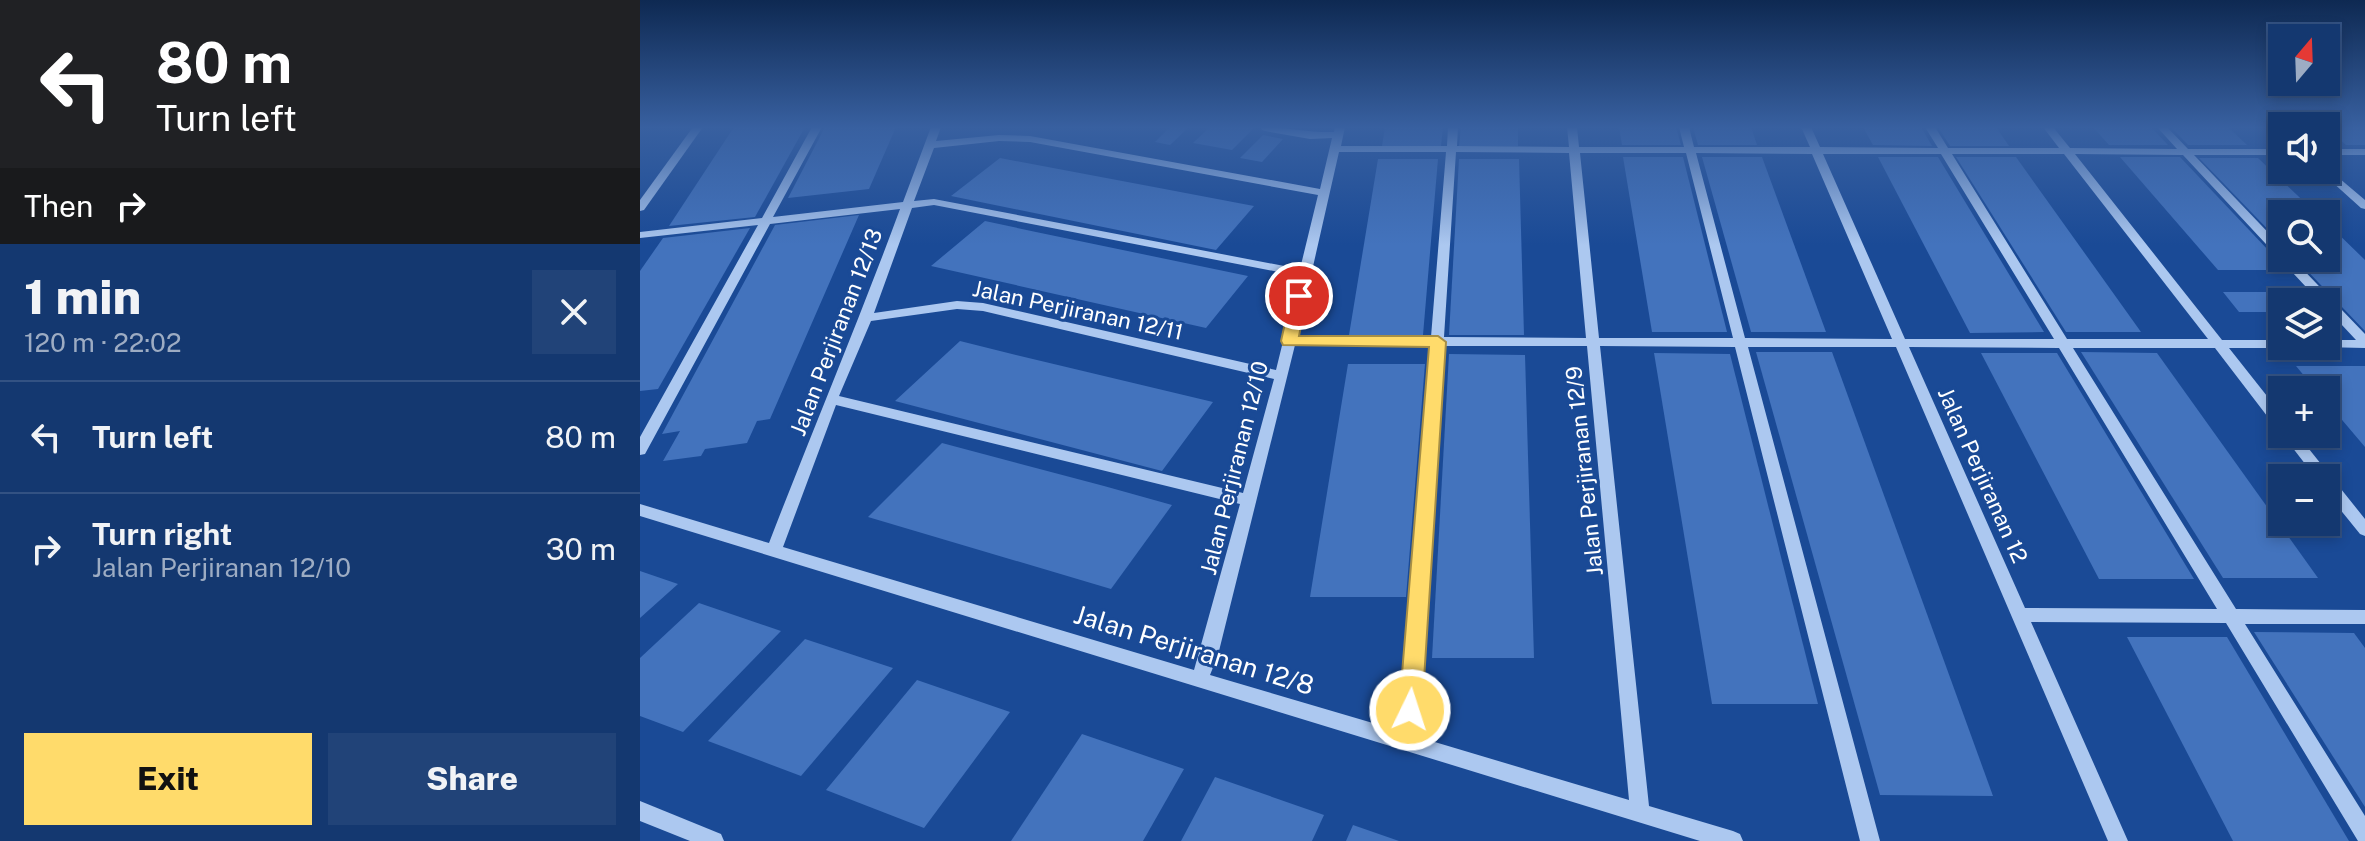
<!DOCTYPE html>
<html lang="en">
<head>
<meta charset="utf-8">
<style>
  body { margin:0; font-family:"Public Sans",sans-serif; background:#214378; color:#f1f3f6; height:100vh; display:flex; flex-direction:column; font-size:30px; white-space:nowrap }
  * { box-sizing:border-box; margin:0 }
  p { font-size:26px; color:#9dacc3 }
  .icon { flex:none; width:44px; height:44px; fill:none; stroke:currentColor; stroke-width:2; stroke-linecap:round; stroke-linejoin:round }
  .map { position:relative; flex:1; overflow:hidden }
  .panel { display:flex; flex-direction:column; background:#143870; width:640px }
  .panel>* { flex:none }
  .top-card { background:#202124; color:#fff; overflow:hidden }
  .needle { width:52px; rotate:19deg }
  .buttons { position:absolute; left:1628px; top:24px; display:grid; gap:16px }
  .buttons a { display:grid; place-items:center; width:72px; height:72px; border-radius:0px; background:#143870; box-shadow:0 4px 12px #0003,0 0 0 2px #335283; font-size:40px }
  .pin { position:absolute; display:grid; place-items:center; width:68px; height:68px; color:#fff; margin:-34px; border:4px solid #fff; border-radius:50%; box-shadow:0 2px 8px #0007 }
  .me { position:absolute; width:88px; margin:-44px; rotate:4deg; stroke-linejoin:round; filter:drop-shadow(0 0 6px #0008) }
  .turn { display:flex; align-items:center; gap:28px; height:168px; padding:0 24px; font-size:36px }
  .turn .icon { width:104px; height:104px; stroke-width:2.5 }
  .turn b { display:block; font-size:56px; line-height:68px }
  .then { display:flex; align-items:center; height:76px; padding:0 24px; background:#0003; gap:16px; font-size:30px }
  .round { display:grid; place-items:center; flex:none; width:84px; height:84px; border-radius:0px; background:#214378 }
  .summary { display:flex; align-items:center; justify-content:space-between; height:136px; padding:0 24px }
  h1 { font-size:48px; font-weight:800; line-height:60px }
  .action { display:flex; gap:16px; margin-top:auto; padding:16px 24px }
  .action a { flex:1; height:92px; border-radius:0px; background:#ffdb6b; color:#111; font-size:32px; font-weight:800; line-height:92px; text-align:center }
  .action a+a { background:#214378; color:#f1f3f6 }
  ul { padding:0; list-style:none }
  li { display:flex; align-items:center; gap:24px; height:112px; padding:0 24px; border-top:2px solid #335283 }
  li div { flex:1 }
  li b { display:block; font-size:30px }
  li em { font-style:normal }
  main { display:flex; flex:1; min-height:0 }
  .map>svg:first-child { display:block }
  .building { fill:#4373bd }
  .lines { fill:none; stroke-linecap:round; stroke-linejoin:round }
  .minor { fill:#acc8f0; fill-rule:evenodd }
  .route { fill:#ffdb6b; stroke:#a68e46; stroke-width:2 }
  .labels { text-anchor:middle; stroke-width:6; stroke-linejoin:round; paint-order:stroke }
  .street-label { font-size:22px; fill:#fff; stroke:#1a4a96 }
  .near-street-label { font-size:26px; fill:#fff; stroke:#1a4a96 }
</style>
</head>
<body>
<main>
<section class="panel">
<div class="top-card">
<div class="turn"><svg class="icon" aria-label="left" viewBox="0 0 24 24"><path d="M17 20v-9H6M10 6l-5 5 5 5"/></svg><div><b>80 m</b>Turn left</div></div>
<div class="then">Then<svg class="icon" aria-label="right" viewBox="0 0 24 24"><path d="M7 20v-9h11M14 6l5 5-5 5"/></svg></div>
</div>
<div class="summary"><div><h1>1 min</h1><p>120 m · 22:02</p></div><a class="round"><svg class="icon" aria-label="close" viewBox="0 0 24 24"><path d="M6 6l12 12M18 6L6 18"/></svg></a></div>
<ul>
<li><svg class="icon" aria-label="left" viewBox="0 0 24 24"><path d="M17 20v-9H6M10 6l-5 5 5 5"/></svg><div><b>Turn left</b></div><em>80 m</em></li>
<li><svg class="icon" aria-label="right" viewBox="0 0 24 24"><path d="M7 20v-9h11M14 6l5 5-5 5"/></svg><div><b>Turn right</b><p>Jalan Perjiranan 12/10</p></div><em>30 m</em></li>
</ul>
<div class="action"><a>Exit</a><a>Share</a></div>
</section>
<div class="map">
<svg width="1725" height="841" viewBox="0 0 1725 841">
  <rect width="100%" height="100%" fill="#1a4a96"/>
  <g class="building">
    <polygon points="94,127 165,127 115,217 29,226"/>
    <polygon points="185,127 256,127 229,189 148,198"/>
    <polygon points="530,127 549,127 530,145 515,142"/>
    <polygon points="570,127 615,127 592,150 553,143"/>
    <polygon points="745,127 803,127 801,146 742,146"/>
    <polygon points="821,127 878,127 878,146 819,146"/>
    <polygon points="979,127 1036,127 1041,145 982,145"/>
    <polygon points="1053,127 1111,127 1117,145 1058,145"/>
    <polygon points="1223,127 1281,127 1292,146 1233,145"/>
    <polygon points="1298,127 1356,127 1369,146 1310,146"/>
    <polygon points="1453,127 1511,127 1528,145 1469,145"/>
    <polygon points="1531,127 1588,127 1607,145 1548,145"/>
    <polygon points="1686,127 1725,127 1725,145 1706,145"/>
    <polygon points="623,135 643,139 622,162 600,158"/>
    <polygon points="983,157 1043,157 1087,332 1012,332"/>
    <polygon points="1062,157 1122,157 1186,332 1111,332"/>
    <polygon points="1238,157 1298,157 1404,332 1330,333"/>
    <polygon points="1316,157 1376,157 1501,332 1426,332"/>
    <polygon points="1480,157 1540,157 1647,270 1578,270"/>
    <polygon points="360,158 514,187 614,206 576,250 311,196"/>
    <polygon points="1559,158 1618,158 1677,214 1642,214 1642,244"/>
    <polygon points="738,159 798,159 783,335 709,335"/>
    <polygon points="819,159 879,159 884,335 809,335"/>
    <polygon points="219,215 130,419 117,421 107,443 65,449 61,456 23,461 40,431 22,434 135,225"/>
    <polygon points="345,221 396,232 608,276 566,328 291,266"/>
    <polygon points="1686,222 1725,260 1725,331 1655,258 1686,258"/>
    <polygon points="110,228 18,389 0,391 0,271 23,238"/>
    <polygon points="1583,292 1640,292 1649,302 1642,302 1642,312 1599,312"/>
    <polygon points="320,341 376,355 573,402 522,471 255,401"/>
    <polygon points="1116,352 1192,352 1353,796 1240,795"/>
    <polygon points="1441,352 1517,353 1678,578 1583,578"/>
    <polygon points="1014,353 1090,354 1178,704 1072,704"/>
    <polygon points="1341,353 1417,353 1554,579 1459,579"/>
    <polygon points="809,354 885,355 894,658 792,658"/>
    <polygon points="708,364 785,364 766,597 670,597"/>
    <polygon points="1656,366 1725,366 1725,447 1686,401 1686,390 1676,390"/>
    <polygon points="302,443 464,486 532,505 471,589 228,517"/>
    <polygon points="0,571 38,584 0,618"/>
    <polygon points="59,603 141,631 43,732 0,716 0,658"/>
    <polygon points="1614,632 1714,633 1725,648 1725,807"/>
    <polygon points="1487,637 1587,637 1709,841 1593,841"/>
    <polygon points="165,639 253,668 161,776 68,741"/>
    <polygon points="277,680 370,712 284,828 186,790"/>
    <polygon points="442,734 544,769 503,841 371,841"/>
    <polygon points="575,777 684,815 672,841 541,841"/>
    <polygon points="713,825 759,841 706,841"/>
  </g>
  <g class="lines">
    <g class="minor">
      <polygon points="53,127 63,127 4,210 0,211 0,200"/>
      <path d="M172,127H182L133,217L263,202L291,127H301L296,141L359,135L390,136L680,189L692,138L670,139L625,131L622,130L621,127C646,127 669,133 694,132L695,127H705L701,146H807L808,127H818L817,146L929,147L927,127H937L939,147H1044L1039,127H1049L1054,147H1170L1161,127H1171L1180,147L1298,148L1285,127H1295L1308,148H1419L1403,127H1413L1430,148L1537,149L1517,127H1527L1548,149H1642V155H1554L1642,247V258H1652L1725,334V348L1681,347L1686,346V340H1716L1686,308V302H1680L1543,155L1435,154L1582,340H1642V346H1647L1642,348H1589L1642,415V430L1637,429L1575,348H1433L1596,609L1725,610V624H1605L1725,816V841H1718L1586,623L1391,622L1488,841H1468L1256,347H1108L1240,841H1220L1095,347L960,346L1009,806L1093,831L1100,834L1103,841H1060L0,516V504L129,543C172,431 219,321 260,209L130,224L5,454L0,455V437L118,225L0,238V232L122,218ZM359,141L390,142L678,195L660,269L294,199L274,201L294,148ZM699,152H806L791,337H657ZM816,152L929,153L946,338L804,337ZM940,153H1046L1093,338H959ZM1056,153L1172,154L1252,339L1105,338ZM1183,154H1301L1414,339H1265ZM1312,154H1424L1568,339H1427ZM294,205L659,276L636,370L343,303L317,301L234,313L272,208ZM317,309L343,311L634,379L603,493L199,396L231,321ZM655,345L791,346L760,731L570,675L578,655ZM803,346H947L989,800L778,737ZM1269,347L1419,348L1577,609L1385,608ZM196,405L600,504L554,670L143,547Z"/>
      <polygon points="1632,127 1642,127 1642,135"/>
      <rect x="1686" y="149" width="39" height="6"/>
      <polygon points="1686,167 1725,200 1725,209 1721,208 1681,172 1680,170 1686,170"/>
      <polygon points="1642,434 1657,434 1725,519 1725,536 1720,534 1686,492 1686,478 1676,478"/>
      <polygon points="0,801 81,834 84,841 50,841 0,821"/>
    </g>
  </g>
  <linearGradient id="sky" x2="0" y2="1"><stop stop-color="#0e2952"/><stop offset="0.52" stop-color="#3860a0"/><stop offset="1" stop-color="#3860a0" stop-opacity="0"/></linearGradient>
  <rect width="1725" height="245" fill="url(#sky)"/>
  <polygon class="route" points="659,291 667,296 659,336 798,336 806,342 782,710 779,718 770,721 762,718 759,710 789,347 643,345 641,341 651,296"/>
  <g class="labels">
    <g class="street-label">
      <text transform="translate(438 310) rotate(12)" y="8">Jalan Perjiranan 12/11</text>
      <text transform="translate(196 332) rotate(-69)" y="8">Jalan Perjiranan 12/13</text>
      <text transform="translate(594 468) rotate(-76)" y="8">Jalan Perjiranan 12/10</text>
      <text transform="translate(944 471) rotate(-96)" y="8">Jalan Perjiranan 12/9</text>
      <text transform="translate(1343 475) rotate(66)" y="8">Jalan Perjiranan 12</text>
    </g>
    <g class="near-street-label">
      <text transform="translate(554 650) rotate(17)" y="9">Jalan Perjiranan 12/8</text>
    </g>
  </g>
</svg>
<div class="buttons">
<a><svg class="needle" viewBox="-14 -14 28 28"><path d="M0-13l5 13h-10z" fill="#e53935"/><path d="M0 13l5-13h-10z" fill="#9dacc3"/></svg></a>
<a><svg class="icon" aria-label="sound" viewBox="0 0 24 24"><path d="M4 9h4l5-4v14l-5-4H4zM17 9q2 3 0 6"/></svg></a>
<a><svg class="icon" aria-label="search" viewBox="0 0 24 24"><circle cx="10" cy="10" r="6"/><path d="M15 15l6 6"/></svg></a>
<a><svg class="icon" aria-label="layers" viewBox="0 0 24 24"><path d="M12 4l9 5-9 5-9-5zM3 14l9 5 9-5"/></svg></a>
<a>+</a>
<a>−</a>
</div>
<div class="pin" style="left:659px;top:296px;background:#d93025"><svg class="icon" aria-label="arrive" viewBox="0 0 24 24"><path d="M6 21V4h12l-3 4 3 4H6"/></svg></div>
<svg class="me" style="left:770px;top:710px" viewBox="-20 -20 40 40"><circle r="17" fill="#ffdb6b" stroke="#fff" stroke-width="3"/><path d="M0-11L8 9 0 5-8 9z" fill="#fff"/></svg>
</div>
</main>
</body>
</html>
